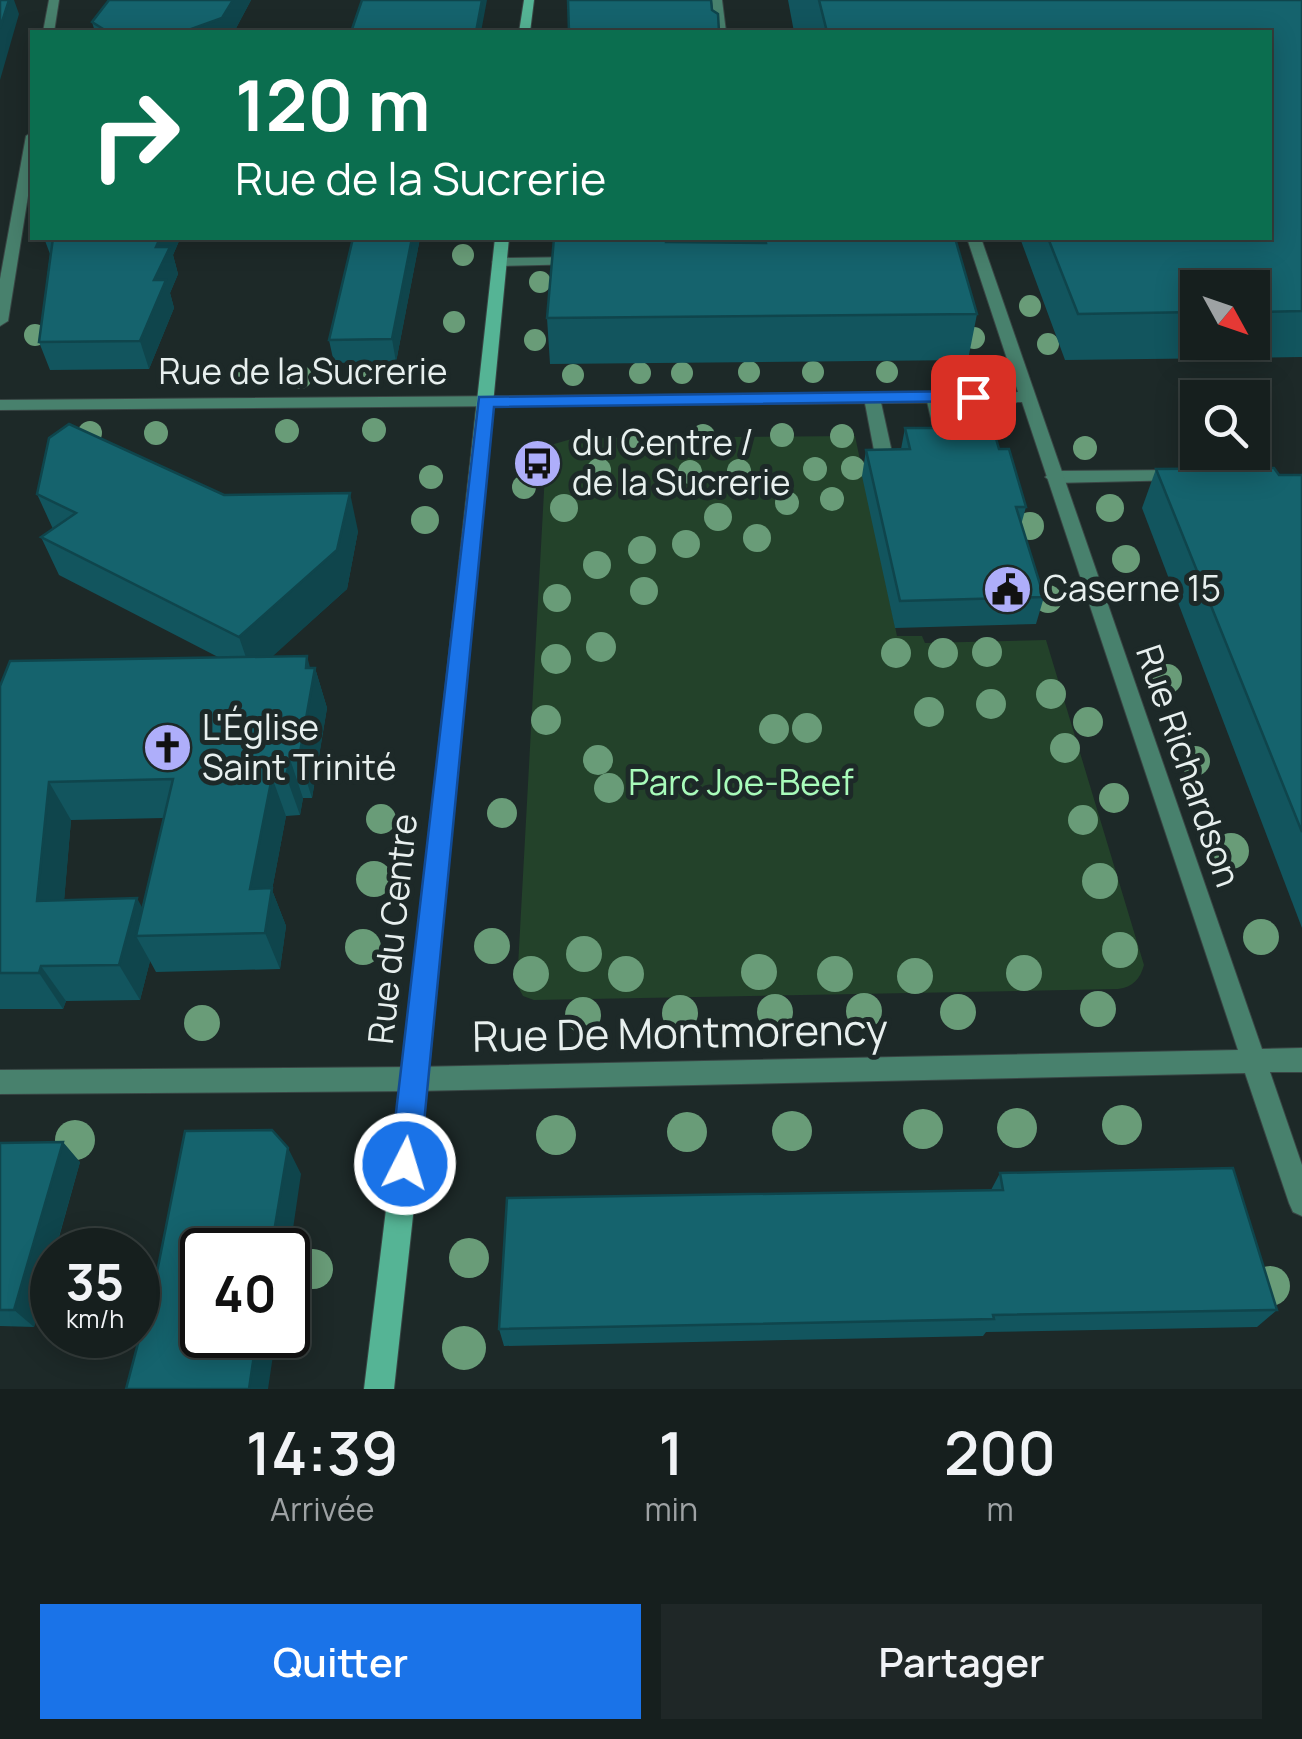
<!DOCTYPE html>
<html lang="fr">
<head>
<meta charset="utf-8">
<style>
  body { margin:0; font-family:Manrope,sans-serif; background:#1f2727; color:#f1f3f6; height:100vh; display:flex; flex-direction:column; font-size:38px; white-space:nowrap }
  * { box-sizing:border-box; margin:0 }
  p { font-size:32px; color:#9ea2a4 }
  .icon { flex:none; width:55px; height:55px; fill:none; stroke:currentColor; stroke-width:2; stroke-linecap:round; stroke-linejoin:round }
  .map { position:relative; height:1389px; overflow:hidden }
  .sheet { display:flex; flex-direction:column; background:#161f1e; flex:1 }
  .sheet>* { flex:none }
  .top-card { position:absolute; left:30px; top:30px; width:1242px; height:210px; border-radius:0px; box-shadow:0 5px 25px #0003,0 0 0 2px #353d3c; background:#0b6e4f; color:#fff; overflow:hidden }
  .needle { width:65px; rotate:130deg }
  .tools { position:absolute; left:1180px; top:270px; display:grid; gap:20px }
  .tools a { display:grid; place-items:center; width:90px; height:90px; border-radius:0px; background:#161f1e; box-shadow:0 5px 25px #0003,0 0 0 2px #353d3c; font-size:50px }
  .speed { position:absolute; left:30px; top:1228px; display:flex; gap:20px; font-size:50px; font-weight:700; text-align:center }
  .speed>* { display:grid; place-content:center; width:130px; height:130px; border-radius:50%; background:#161f1e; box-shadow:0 5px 25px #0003,0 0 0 2px #353d3c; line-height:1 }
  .speed small { font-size:25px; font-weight:400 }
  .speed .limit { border:5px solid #111; border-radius:15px; background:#fff; color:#111 }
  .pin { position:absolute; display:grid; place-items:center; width:85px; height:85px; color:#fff; margin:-42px; border-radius:20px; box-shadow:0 5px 15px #0006 }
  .me { position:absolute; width:110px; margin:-55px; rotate:5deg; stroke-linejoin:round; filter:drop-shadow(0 0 8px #0008) }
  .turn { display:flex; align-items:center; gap:35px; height:210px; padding:0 40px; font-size:45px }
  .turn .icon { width:130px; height:130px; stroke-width:2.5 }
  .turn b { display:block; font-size:70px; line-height:85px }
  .eta { display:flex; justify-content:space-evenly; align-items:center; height:170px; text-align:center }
  .eta b { font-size:60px; font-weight:600; line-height:70px }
  .action { display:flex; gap:20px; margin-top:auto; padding:20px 40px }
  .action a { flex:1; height:115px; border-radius:0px; background:#1a73e8; color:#fff; font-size:40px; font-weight:600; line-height:115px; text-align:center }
  .action a+a { background:#1f2727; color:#f1f3f6 }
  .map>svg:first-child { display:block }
  .green { fill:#23422a }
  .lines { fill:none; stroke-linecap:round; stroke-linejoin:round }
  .lane-casing { stroke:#394544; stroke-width:2 }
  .street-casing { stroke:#394544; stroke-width:2 }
  .secondary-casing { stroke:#394544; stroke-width:2 }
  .lane { fill:#48816d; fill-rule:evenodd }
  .street { fill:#48816d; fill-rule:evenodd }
  .secondary { fill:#55b495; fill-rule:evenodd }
  .tree { fill:#699c78 }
  .wall { fill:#12555e; fill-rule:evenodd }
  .shaded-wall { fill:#0f454c }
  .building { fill:#15636d; stroke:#0f454c; stroke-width:2.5 }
  .route { fill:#1a73e8; stroke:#114b97; stroke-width:2.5 }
  .labels { text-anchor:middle; stroke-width:10; stroke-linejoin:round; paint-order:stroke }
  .street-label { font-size:35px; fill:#e7efee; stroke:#1d2928 }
  .poi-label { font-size:35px; fill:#e7efee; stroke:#1d2928; text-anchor:start }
  .park-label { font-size:35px; fill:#a8fbba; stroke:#1d2928 }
  .near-street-label { font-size:42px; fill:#e7efee; stroke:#1d2928 }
</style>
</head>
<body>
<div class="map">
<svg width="1302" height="1389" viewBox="0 0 1302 1389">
  <rect width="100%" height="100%" fill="#1d2928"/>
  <path class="green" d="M855,436L897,636H922L925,643L1046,640L1144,965C1140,979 1133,987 1118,989L534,1000L523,996L517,985L546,455L554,444L575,438Z"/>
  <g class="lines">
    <defs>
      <g id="lane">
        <polygon points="712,0 722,0 726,32 715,32"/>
        <polygon points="577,257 584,261 582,264 499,266 492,262 499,258"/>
        <polygon points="934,392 942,397 955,453 947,458 939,453 926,397"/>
        <polygon points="872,393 880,398 895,466 886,471 877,466 864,398"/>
        <polygon points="1177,470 1186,476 1183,480 1054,483 1045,477 1054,471"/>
      </g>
      <g id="street">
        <polygon points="49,0 59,0 54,32 43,32"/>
        <polygon points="32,132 32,171 8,321 0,326 0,279 26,136"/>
        <polygon points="967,238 981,238 1262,1049 1302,1048 1302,1072 1270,1072 1302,1165 1302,1216 1293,1212 1289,1203 1245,1073 415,1091 0,1094 0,1070 415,1067 1238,1050 1022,402 0,410 0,400 1018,392"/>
      </g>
      <g id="secondary">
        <polygon points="524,0 534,0 530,32 519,32"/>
        <polygon points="495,238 509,238 428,1079 394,1389 364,1389 402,1079"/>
      </g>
    </defs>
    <use href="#lane" class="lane-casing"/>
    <use href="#street" class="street-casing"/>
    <use href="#secondary" class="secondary-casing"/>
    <use href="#lane" class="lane"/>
    <use href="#street" class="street"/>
    <use href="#secondary" class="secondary"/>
  </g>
  <g class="tree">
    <circle cx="463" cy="255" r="11"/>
    <circle cx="540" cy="282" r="11"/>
    <circle cx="1030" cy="306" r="11"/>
    <circle cx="454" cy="322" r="11"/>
    <circle cx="35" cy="335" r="11"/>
    <circle cx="974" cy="338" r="11"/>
    <circle cx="535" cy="340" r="11"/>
    <circle cx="1048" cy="344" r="11"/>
    <circle cx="749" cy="372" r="11"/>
    <circle cx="813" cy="372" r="11"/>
    <circle cx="887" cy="372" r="11"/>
    <circle cx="951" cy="372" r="11"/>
    <circle cx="640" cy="373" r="11"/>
    <circle cx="682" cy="373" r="11"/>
    <circle cx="370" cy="375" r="11"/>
    <circle cx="573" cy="375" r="11"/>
    <circle cx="300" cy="377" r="12"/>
    <circle cx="240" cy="376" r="11"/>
    <circle cx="374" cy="430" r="12"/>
    <circle cx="287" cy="431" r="12"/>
    <circle cx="90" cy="433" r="12"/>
    <circle cx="156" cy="433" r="12"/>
    <circle cx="782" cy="435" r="12"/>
    <circle cx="703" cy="436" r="12"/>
    <circle cx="842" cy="436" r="12"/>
    <circle cx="636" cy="438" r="12"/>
    <circle cx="1085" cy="448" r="12"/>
    <circle cx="853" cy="468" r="12"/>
    <circle cx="815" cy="469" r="12"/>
    <circle cx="599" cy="470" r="12"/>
    <circle cx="739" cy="471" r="12"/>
    <circle cx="690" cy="472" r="12"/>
    <circle cx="431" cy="477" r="12"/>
    <circle cx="524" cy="487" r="12"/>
    <circle cx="832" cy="499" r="12"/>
    <circle cx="787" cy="503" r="12"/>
    <circle cx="564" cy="508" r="14"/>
    <circle cx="1110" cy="508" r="14"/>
    <circle cx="718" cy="517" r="14"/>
    <circle cx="425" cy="520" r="14"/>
    <circle cx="1030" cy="526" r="14"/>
    <circle cx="757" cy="538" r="14"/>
    <circle cx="686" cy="544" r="14"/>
    <circle cx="642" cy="550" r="14"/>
    <circle cx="1126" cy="559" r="14"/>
    <circle cx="597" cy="565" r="14"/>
    <circle cx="644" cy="591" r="14"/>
    <circle cx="557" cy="598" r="14"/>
    <circle cx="1048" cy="599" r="14"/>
    <circle cx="601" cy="647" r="15"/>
    <circle cx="987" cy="652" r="15"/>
    <circle cx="896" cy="653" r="15"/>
    <circle cx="943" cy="653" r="15"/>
    <circle cx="556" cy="659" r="15"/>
    <circle cx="1167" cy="679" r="15"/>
    <circle cx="1051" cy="694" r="15"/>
    <circle cx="991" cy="704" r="15"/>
    <circle cx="929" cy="712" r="15"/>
    <circle cx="546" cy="720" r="15"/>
    <circle cx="1088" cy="722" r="15"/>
    <circle cx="807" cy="728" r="15"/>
    <circle cx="774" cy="729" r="15"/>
    <circle cx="1065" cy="748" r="15"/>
    <circle cx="598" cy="760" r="15"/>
    <circle cx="1195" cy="761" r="15"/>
    <circle cx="609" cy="788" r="15"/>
    <circle cx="1114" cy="798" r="15"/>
    <circle cx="502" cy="813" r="15"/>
    <circle cx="381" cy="819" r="15"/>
    <circle cx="1083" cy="820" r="15"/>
    <circle cx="1231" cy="851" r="18"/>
    <circle cx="374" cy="879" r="18"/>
    <circle cx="1100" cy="881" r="18"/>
    <circle cx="1261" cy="937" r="18"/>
    <circle cx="492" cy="946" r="18"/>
    <circle cx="363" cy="947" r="18"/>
    <circle cx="1120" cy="950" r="18"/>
    <circle cx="584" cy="954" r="18"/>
    <circle cx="759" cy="972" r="18"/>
    <circle cx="1024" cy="973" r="18"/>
    <circle cx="531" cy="974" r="18"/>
    <circle cx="626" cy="974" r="18"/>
    <circle cx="835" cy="974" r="18"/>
    <circle cx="915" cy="976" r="18"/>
    <circle cx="1098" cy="1009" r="18"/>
    <circle cx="864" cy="1011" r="18"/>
    <circle cx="775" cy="1012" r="18"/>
    <circle cx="958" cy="1012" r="18"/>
    <circle cx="680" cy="1013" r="18"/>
    <circle cx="583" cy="1015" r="18"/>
    <circle cx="202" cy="1023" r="18"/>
    <circle cx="1122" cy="1125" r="20"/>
    <circle cx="1017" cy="1128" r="20"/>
    <circle cx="923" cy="1129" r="20"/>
    <circle cx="792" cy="1131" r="20"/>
    <circle cx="687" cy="1132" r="20"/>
    <circle cx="556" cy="1135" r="20"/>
    <circle cx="75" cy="1140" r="20"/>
    <circle cx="469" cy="1258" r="20"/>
    <circle cx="313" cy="1269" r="20"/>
    <circle cx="1270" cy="1286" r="20"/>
    <circle cx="464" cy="1348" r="22"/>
  </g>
  <g class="wall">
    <polygon points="251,0 234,32 95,32 92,22"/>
    <path d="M788,0H1302V357L1065,360L1020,238H1270V32H794ZM1198,288H1252V342H1198Z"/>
    <polygon points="44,238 178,238 179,241 173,255 178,274 170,293 174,308 149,369 50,370 39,342 50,254"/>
    <polygon points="353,238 420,238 396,362 334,363 329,340"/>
    <polygon points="756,238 955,238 977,314 968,360 550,364 547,318 666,242 757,243"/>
    <polygon points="905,428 955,436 999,449 1026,507 1021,525 1044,597 1036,624 895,628 862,476 866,450 901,449"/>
    <polygon points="1156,469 1302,475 1302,928 1142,508"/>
    <path d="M37,494L224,495L358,531L347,589L272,656L310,668H315L327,708L312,798H303L300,815L286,816L272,890L286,926L280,969L156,972L150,961L140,1000L66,1001L63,1009H0V686L218,657L59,575L41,537L53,529ZM164,818L142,907L64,900L71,820Z"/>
    <polygon points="0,1143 80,1162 34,1327 0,1326"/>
    <polygon points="1000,1173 1277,1310 1257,1327 986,1332 983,1336 504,1346 499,1329 991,1190"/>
  </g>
  <g class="shaded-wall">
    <polygon points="9,0 14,0 19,14 0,80 0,28"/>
    <polygon points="233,0 251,0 234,32 183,32"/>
    <polygon points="482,0 487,0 481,32 476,32"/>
    <polygon points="160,238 178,238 179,241 173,255 178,274 170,293 174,308 149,369 140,341 154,280 156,247"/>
    <polygon points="412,238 420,238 396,362 392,339"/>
    <polygon points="350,493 358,531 347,589 252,675 239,637"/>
    <polygon points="307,656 313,679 315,668 327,708 312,798 299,758"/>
    <polygon points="290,759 303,798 300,815 286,776"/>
    <polygon points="272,777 286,816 272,890 286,926 280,969 265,933 250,889"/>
    <polygon points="49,782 71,820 61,938 37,901"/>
    <polygon points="137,898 157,935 136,936 150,961 140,1000 119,965"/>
    <polygon points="41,966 66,1001 63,1009 39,973"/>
    <polygon points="63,1142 80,1162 55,1250 52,1250 52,1260 34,1327 14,1310"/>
    <polygon points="288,1148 301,1174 288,1263 288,1250 271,1250"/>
    <polygon points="257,1335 276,1335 268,1389 249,1389"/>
  </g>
  <g class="building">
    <polygon points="0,0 9,0 0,28"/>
    <polygon points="109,0 233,0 222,18 183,32 108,32 92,22"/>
    <polygon points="362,0 482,0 476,32 351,32"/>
    <polygon points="568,0 711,0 712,10 718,14 719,32 566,32 569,32"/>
    <polygon points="819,0 1302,0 1302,311 1252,312 1252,288 1198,288 1198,312 1078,314 1048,238 1270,238 1270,32 827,32"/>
    <polygon points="53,238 160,238 156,247 170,247 154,280 166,280 140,341 39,342"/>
    <polygon points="353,238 412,238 392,339 329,340"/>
    <polygon points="554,238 666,238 666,242 766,243 765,238 955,238 977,314 547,318"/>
    <polygon points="69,424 224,495 350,493 337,550 239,637 41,537 76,513 37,494 49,438"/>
    <polygon points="905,428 941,428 955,436 965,428 993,428 999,449 1009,449 1026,507 1016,507 1044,597 900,601 866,450 910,449"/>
    <polygon points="1274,468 1279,475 1302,475 1302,832 1156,469"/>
    <polygon points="307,656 306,668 315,668 299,758 290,759 286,776 272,777 250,889 272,888 265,933 136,936 173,779 49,782 37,901 137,898 119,965 41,966 39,973 0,973 0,686 10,661"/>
    <polygon points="272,1130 288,1148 271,1250 202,1250 202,1335 257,1335 249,1389 126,1389 158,1267 185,1131"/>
    <polygon points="63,1142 14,1310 0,1310 0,1143"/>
    <polygon points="1233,1168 1277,1310 993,1315 994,1319 499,1329 507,1198 1003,1190 1000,1173"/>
  </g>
  <polygon class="route" points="973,391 982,397 979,401 494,407 420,1164 416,1174 405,1179 395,1174 390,1164 479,397"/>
  <defs>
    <symbol id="bus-disc" viewBox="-11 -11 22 22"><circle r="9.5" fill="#aeaefa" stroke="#1d2928"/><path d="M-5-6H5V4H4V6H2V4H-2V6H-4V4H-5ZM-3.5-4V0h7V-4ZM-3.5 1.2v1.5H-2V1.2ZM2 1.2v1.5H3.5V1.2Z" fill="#111"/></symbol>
    <symbol id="civic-disc" viewBox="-11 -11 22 22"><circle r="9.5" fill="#aeaefa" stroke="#1d2928"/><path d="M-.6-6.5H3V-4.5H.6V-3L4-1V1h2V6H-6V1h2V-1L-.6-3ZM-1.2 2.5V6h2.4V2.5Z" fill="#111"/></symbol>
    <symbol id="church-disc" viewBox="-11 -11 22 22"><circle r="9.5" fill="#aeaefa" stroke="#1d2928"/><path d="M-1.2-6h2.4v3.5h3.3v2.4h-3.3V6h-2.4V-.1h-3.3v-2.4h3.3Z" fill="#111"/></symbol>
  </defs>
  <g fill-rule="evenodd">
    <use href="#bus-disc" x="510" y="436" width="55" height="55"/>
    <use href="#civic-disc" x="980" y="562" width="55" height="55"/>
    <use href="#church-disc" x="140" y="720" width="55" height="55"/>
  </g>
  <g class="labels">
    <g class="street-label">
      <text x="303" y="384">Rue de la Sucrerie</text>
      <text transform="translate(1188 766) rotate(71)" y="12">Rue Richardson</text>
      <text transform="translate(393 929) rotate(-84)" y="12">Rue du Centre</text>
    </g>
    <g class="poi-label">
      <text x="572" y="455">du Centre /<tspan x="572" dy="40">de la Sucrerie</tspan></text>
      <text x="1043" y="601">Caserne 15</text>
      <text x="202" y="740">L'Église<tspan x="202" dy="40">Saint Trinité</tspan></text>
    </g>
    <g class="park-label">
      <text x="741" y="795">Parc Joe-Beef</text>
    </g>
    <g class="near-street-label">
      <text transform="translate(680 1033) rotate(-1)" y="15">Rue De Montmorency</text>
    </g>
  </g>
</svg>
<div class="tools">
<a><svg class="needle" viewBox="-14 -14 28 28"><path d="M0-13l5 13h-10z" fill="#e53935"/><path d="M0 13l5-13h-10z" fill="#9ea2a4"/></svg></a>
<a><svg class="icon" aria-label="search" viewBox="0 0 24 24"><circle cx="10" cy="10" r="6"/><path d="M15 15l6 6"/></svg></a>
</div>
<div class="speed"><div>35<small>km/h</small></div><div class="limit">40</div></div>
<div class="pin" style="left:973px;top:397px;background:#d93025"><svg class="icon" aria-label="arrive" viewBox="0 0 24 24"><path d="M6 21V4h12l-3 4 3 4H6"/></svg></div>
<svg class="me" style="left:405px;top:1164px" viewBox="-20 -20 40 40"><circle r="17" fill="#1a73e8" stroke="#fff" stroke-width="3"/><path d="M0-11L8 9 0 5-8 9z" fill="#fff"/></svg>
<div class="top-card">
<div class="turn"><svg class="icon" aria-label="right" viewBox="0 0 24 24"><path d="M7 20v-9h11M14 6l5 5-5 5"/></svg><div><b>120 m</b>Rue de la Sucrerie</div></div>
</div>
</div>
<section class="sheet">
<div class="eta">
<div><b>14:39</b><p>Arrivée</p></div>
<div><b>1</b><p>min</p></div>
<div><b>200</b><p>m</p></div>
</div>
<div class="action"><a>Quitter</a><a>Partager</a></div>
</section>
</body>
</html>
